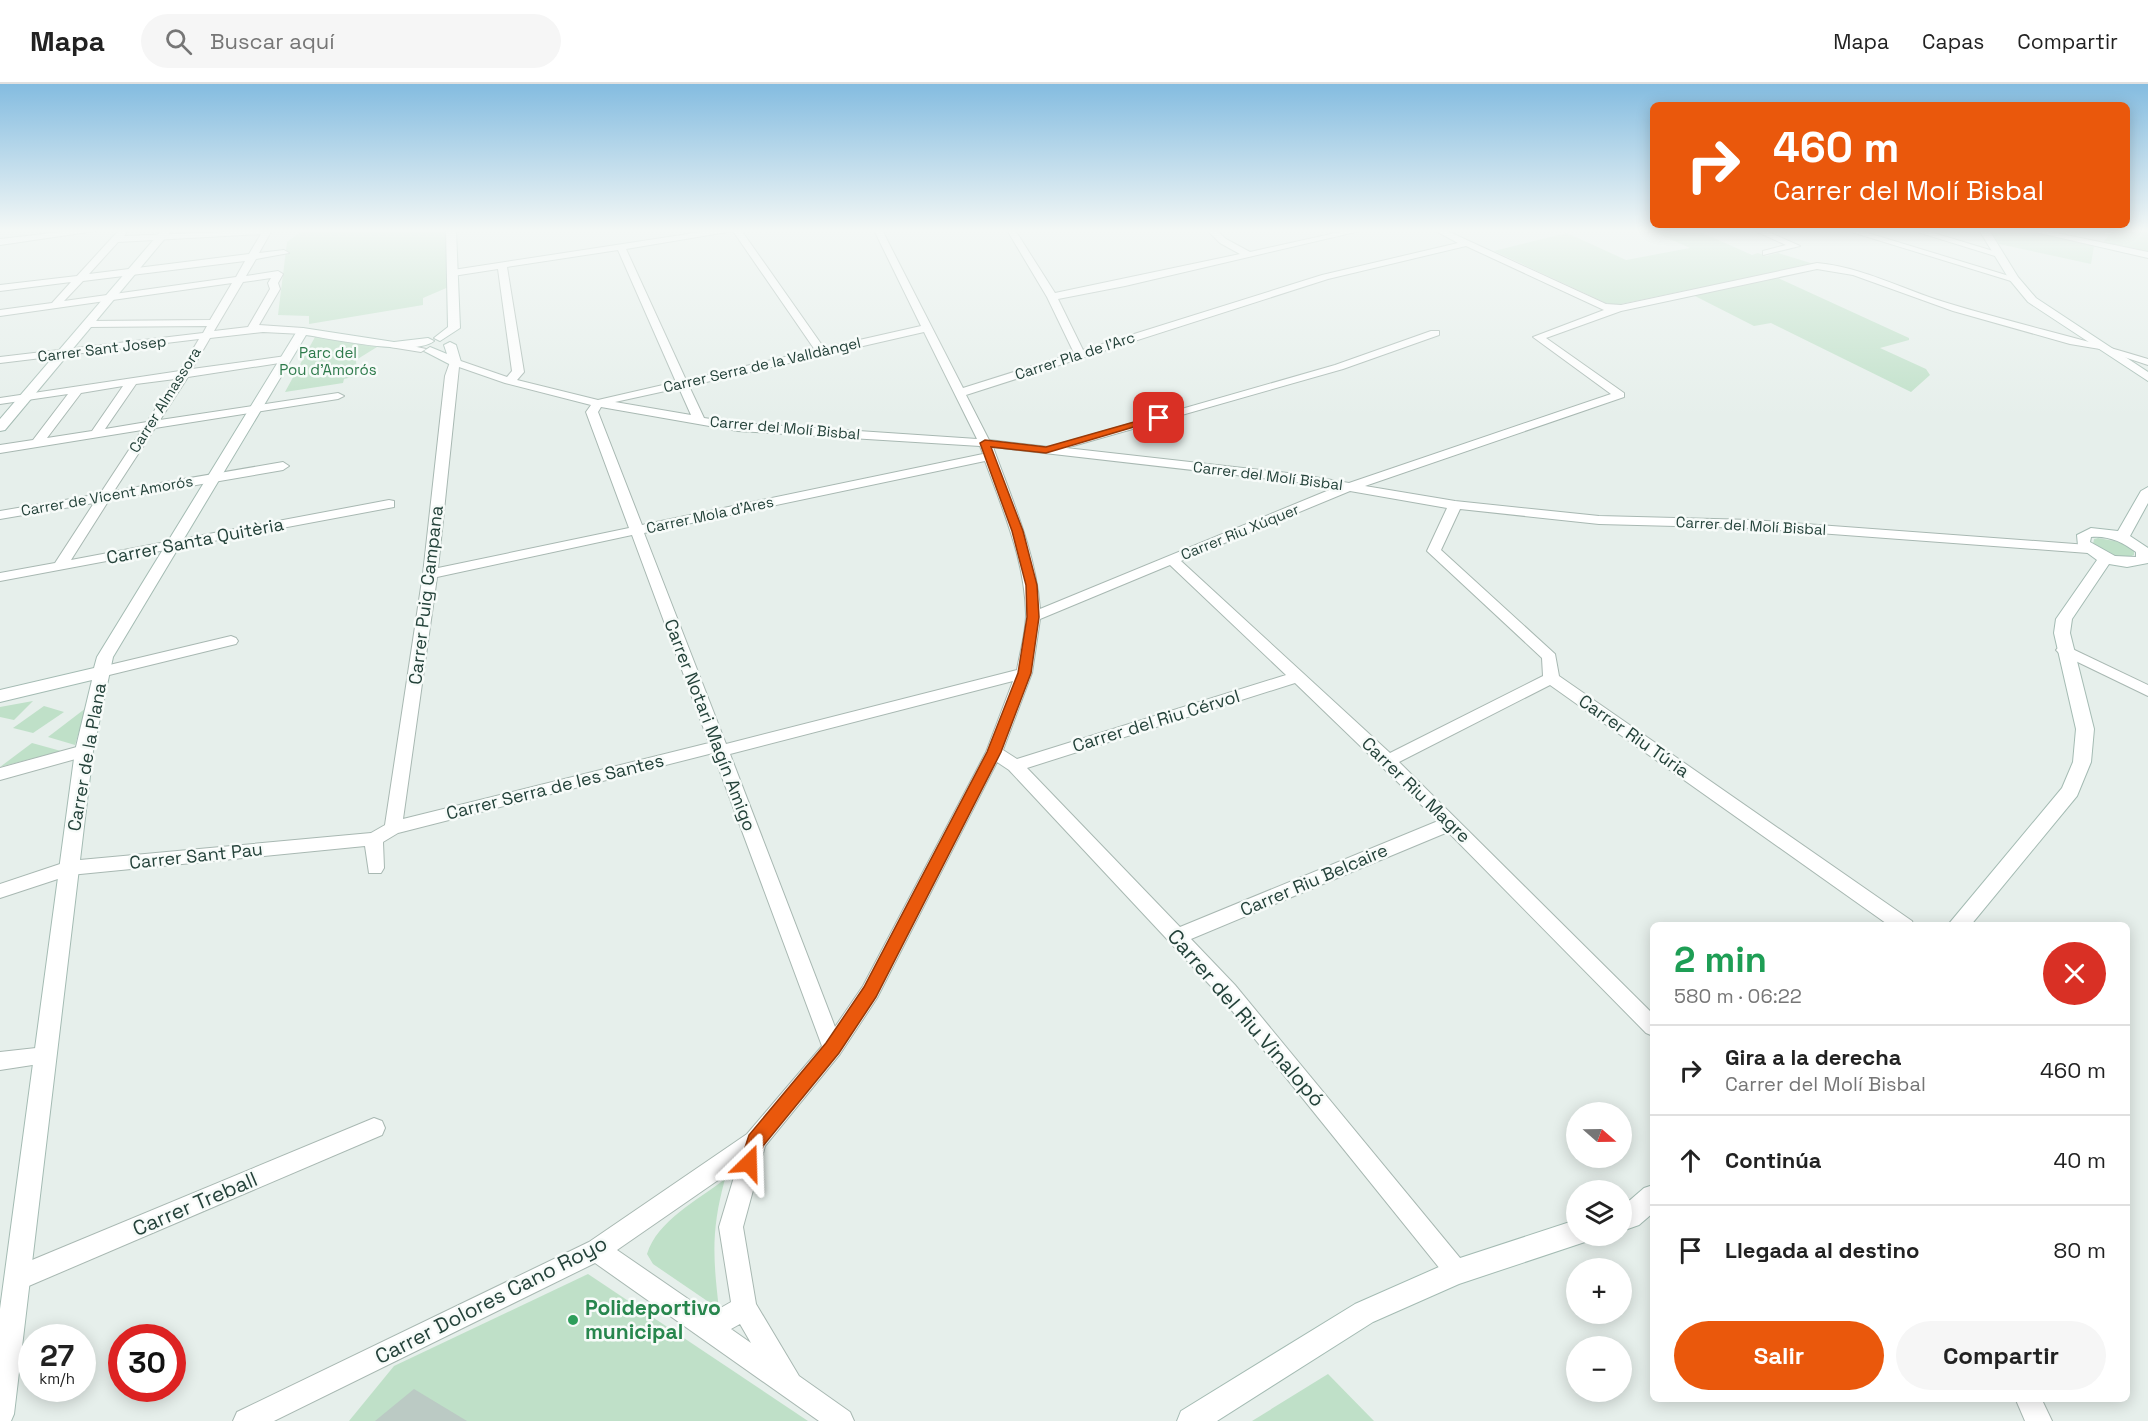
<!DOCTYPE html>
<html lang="es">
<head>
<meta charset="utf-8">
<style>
  body { margin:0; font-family:"Space Grotesk",sans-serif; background:#f6f6f6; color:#222; height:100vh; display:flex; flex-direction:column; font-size:22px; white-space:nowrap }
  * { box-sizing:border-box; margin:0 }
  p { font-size:20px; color:#767676 }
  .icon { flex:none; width:33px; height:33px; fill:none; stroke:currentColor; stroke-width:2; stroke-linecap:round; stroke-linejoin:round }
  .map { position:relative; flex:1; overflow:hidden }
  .sheet { position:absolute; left:1650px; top:838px; width:480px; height:480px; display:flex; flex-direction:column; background:#fff; border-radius:9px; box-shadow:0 3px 15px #0003 }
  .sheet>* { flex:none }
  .banner { position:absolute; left:1650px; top:18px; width:480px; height:126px; border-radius:9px; box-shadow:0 3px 15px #0003; background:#ea580c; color:#fff; overflow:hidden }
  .needle { width:39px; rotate:110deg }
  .tools { position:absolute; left:1566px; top:1018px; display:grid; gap:12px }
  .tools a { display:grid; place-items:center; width:66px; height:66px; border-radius:50%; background:#fff; box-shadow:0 3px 15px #0003; font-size:30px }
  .speed { position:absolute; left:18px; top:1240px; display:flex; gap:12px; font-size:30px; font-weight:700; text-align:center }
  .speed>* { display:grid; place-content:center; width:78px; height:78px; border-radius:50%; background:#fff; box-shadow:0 3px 15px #0003; line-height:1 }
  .speed small { font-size:15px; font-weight:400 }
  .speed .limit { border:9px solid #d22; background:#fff; color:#111 }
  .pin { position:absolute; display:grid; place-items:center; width:51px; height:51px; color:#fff; margin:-26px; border-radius:12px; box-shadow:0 3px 9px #0006 }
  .me { position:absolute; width:66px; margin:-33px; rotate:22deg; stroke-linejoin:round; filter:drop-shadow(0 0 4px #0008) }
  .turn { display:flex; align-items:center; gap:21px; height:126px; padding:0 24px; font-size:27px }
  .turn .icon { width:78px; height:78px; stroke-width:2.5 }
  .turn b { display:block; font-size:42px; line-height:51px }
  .round { display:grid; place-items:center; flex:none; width:63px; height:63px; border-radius:32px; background:#f6f6f6 }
  .overview { display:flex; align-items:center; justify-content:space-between; height:102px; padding:0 24px }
  h1 { font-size:36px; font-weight:700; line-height:45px; color:#1e9e55 }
  .action { display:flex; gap:12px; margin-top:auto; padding:12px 24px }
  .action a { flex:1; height:69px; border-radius:36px; background:#ea580c; color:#fff; font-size:24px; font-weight:700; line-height:69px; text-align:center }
  .action a+a { background:#f6f6f6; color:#222 }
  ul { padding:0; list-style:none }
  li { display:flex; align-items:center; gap:18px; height:90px; padding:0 24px; border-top:2px solid #e0e0e0 }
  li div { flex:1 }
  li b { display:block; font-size:22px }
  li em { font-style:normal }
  header { display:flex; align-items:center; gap:36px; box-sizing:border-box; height:84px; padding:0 30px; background:#fff; border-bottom:2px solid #e0e0e0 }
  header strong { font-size:28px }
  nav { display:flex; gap:33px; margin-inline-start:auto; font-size:21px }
  .search { width:420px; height:54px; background:#f6f6f6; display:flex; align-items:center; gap:15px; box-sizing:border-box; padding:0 21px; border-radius:33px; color:#767676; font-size:22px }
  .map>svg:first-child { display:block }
  .green { fill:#bfe0c8 }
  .building { fill:#bbcac4 }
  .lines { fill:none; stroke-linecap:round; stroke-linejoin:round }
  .street-casing { stroke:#a8b8b2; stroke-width:2 }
  .secondary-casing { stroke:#a4bbb3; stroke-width:2 }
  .street { fill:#fff; fill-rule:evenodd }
  .secondary { fill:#fff; fill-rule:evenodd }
  .route { fill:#ea580c; stroke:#983908; stroke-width:1.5 }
  .leisure-dot { fill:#2e9e5b; stroke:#f7fbf9; stroke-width:2 }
  .labels { text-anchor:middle; stroke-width:5; stroke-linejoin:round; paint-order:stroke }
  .far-street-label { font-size:15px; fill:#24423a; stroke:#f7fbf9 }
  .far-park-label { font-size:15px; fill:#2d7a4b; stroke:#f7fbf9 }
  .street-label { font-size:18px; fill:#24423a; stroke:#f7fbf9 }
  .near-street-label { font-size:21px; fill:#24423a; stroke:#f7fbf9 }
  .near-leisure-label { font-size:21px; font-weight:bold; fill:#27864d; stroke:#f7fbf9; text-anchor:start }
</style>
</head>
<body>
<header>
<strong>Mapa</strong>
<div class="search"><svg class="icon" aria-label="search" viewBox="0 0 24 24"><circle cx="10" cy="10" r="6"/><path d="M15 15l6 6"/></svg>Buscar aquí</div>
<nav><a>Mapa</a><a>Capas</a><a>Compartir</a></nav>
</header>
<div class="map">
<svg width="2148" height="1337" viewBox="0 0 2148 1337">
  <rect width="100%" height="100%" fill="#e6efeb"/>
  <g class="green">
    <polygon points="449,146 451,202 423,214 423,221 309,240 309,232 278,231 287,158 302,147"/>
    <polygon points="1650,146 1696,146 1752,171 1758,169 1766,172 1778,169 1814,180 1616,221 1606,219 1494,167 1567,149 1626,176 1690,164"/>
    <polygon points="1990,146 2026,146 2094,162 2091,180 1999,160"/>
    <polygon points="2113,146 2148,146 2148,170 2101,161"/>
    <polygon points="1776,193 1909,254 1909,256 1880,264 1926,285 1930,291 1911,308 1771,239 1754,242 1693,211"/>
    <polygon points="315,253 377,263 356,276 357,292 344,295 343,299 285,308"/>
    <path d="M2098,454L2125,459L2134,466V471C2119,478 2106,467 2093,460L2094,455Z"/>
    <polygon points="33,617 14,636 0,633 0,623"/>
    <polygon points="44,622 64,628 33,649 13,644"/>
    <polygon points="86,624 75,661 48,653"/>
    <polygon points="32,659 61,667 0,683"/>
    <path d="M725,1095C711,1146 713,1174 719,1225L653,1180L647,1170C657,1137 698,1116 725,1095Z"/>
    <polygon points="588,1190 808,1337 349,1337 394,1282"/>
    <polygon points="1328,1290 1374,1337 1252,1337"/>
  </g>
  <polygon class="building" points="414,1305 467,1337 375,1337"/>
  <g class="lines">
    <defs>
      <g id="street">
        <polygon points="78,146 102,146 0,161 0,155"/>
        <path d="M119,146H128L124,152L272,146L259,169L284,166L289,169L256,175L246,192L278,187L283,190L278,199L280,205L259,241L303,244L308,247L303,250L263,248L210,254L192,285L286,272L291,275L286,278L188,293L160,336L338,309L344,312L338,315L155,344L114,407L283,378L289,382L283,386L109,416L71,476L389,416L394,417V423L0,497V489L55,479L94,419L0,435V427L100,410L142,346L0,369V361L33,356L68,310L0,320V314L180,287L199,255L0,279V273L203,249L207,242L88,243L83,240L88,237L210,236L232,199L0,232V226L52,219L71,198L0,207V201L77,192ZM261,150L249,170L89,190L118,158ZM245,177L236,193L64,217L83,197ZM271,194L268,199L270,205L248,243L214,247L243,198ZM175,295L147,338L105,345L136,300ZM123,302L92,347L47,354L81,309Z"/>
        <path d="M714,146H741L824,264L921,242L874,146H882L963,304L1074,269L1047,213L1007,146H1015L1055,209L1240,170L1220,159L1207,146H1216L1226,155L1250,168L1349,146H1364L1125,202L1058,215L1083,266L1322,191L1458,159L1434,146H1445L1606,220L1621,221L1817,179C1862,183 1902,205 1944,218C2012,239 2081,254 2148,275V281L2100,265L2070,260L1953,227L1853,191L1817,185L1621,227L1546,254L1624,309V313L1365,402L1455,417L1599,432L1752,436L2088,461L2095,465L2088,469L1752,444L1599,440L1460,425L1441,466L1555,570L1559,592L1912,837L1914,842H1890L1550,601L1399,678L1653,930V952L1646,949L1448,748L1191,855L1235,901L1465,1180L1469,1188L1465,1196L1457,1200L1449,1196L1221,913L1009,686L997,678L877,914L840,970L765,1062L743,1143L756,1220L799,1292L850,1328L854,1337H819L595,1179L274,1337H233L237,1328L589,1158L747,1050L822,962L713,669L398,749L383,758L384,784L381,789H369L365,762L70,791L0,814V800L69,777L371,749L385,741L423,490L445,292L450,278L455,275L507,293L512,287L498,185L453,192L448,189L453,186ZM733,147L815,266L686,296L626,165ZM1466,162L1604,226L1533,253L1611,310L1349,399L1297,390L1066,364L1343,285L1439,251V247H1431L1335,281L1049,363L989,356L966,311L1328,195ZM618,166L676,298L598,316L517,296L524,288L507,183ZM924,248L977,355L738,339L704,334L689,302ZM459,283L505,299L591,321L586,328L629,444L438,484ZM679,304L691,331L615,318ZM601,323L738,347L980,362L983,370L642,441L598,328ZM993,363L1297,398L1334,404L1040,525C1036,469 1012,416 993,363ZM985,377C1003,426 1025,477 1026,530C1026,548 1020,568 1017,586L726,660L644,449ZM1350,407L1447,424L1427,467L1542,574L1543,592L1390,669L1181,477ZM632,451L709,659L403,735L437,493ZM1170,481L1286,591L1017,675L1003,666L1032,589L1040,535ZM1013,597L986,668L863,902L835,943L730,670ZM1295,599L1438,737L1180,843L1027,684ZM737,1083L719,1143L731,1218L710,1230L617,1166ZM740,1240L751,1259L731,1245Z"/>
        <polygon points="1753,146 1764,146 1800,162 1763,171 1763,167 1786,161"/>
        <polygon points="1845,146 1858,146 2019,195 2011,197"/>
        <polygon points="1911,146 1924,146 2003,170 1995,172"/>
        <polygon points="2027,146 2042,146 2148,168 2148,174"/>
        <polygon points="394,258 426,265 421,268 390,263 389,261"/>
        <polygon points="231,552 236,554 238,557 236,560 101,593 93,588 101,583"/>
        <polygon points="2064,561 2148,601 2148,612 2059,569 2056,566 2059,563"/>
        <polygon points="84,661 92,667 90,671 0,696 0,684"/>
        <polygon points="45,963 52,966 55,972 52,978 0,986 0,968"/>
        <polygon points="374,1034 382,1037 385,1044 382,1051 17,1207 8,1204 5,1195 8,1186"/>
        <polygon points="2016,1316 2042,1316 2052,1337 2025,1337"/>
      </g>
      <g id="secondary">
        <polygon points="162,146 172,146 5,346 0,347 0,335"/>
        <polygon points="446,146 456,146 460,244 440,257 434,254 448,243"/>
        <polygon points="1979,146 1989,146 2018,193 2036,214 2148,288 2148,297 2028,218 2009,195"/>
        <path d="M303,244L394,258L428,254L434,257C414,273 333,255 306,251L113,573L93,667L14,1330L11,1337H0V1225L75,667L92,596L0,618V606L94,584L97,573L297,247Z"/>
        <polygon points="450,258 456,261 461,278 459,281 451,281 424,267 430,263 447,270 444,261"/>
        <path d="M2148,403V419L2130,452L2148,464V479L2127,483L2109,480L2072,535L2070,549L2094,645L2091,678L2077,712L1970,842H1947L2062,704L2073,678L2076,645L2054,549L2056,535L2097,476L2078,462L2077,451L2091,444L2118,447L2141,407ZM2091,453C2107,451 2123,458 2136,468V473L2115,472L2090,458Z"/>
        <polygon points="1653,1101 1653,1129 1639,1141 1622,1147 1622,1123 1644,1104"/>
        <polygon points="1576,1136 1576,1152 1588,1152 1585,1158 1459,1200 1373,1238 1217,1337 1177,1337 1181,1327 1355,1220 1457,1175"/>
      </g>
    </defs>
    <use href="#street" class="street-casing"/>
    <use href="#secondary" class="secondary-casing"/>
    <use href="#street" class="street"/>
    <use href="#secondary" class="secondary"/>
  </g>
  <linearGradient id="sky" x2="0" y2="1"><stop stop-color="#84bce0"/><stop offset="0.44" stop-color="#f4f8f6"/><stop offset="1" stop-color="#f4f8f6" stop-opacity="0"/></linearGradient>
  <rect width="2148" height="333" fill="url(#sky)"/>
  <polygon class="route" points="1155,332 1164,334 1046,369 991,363 1023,447 1037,501 1039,533 1031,589 1001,668 876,913 839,969 763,1062 756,1085 749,1088 743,1085 740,1079 749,1051 826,959 864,903 987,668 1018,589 1027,533 1026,501 1012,447 980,359 985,356 1046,363"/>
  <circle class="leisure-dot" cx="573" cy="1236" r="6"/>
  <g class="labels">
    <g class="far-street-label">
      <text transform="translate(102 265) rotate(-7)" y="5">Carrer Sant Josep</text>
      <text transform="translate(1075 272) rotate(-18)" y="5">Carrer Pla de l'Arc</text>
      <text transform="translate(762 281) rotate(-13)" y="5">Carrer Serra de la Valldàngel</text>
      <text transform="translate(165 316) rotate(-58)" y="5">Carrer Almassora</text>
      <text transform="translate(785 344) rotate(5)" y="5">Carrer del Molí Bisbal</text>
      <text transform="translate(1268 392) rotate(7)" y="5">Carrer del Molí Bisbal</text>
      <text transform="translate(107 412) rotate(-10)" y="5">Carrer de Vicent Amorós</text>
      <text transform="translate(710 431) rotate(-12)" y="5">Carrer Mola d'Ares</text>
      <text transform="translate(1751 442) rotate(3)" y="5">Carrer del Molí Bisbal</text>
      <text transform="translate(1240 448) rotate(-22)" y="5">Carrer Riu Xúquer</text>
    </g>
    <g class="far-park-label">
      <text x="328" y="274">Parc del<tspan x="328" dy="17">Pou d'Amorós</tspan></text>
    </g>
    <g class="street-label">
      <text transform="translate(195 457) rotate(-11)" y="6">Carrer Santa Quitèria</text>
      <text transform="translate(426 511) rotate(-83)" y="6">Carrer Puig Campana</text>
      <text transform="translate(1156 637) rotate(-17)" y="6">Carrer del Riu Cérvol</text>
      <text transform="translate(710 641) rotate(69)" y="6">Carrer Notari Magín Amigo</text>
      <text transform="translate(1634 652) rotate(35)" y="6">Carrer Riu Túria</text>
      <text transform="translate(87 673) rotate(-80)" y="6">Carrer de la Plana</text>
      <text transform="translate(555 703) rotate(-14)" y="6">Carrer Serra de les Santes</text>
      <text transform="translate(1416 706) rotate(44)" y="6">Carrer Riu Magre</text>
      <text transform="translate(196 772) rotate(-6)" y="6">Carrer Sant Pau</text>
      <text transform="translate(1314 796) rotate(-23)" y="6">Carrer Riu Belcaire</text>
    </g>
    <g class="near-street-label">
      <text transform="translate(1246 934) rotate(49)" y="7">Carrer del Riu Vinalopó</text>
      <text transform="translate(195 1120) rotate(-23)" y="7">Carrer Treball</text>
      <text transform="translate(491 1216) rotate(-27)" y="7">Carrer Dolores Cano Royo</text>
    </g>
    <g class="near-leisure-label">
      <text x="585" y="1231">Polideportivo<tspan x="585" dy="24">municipal</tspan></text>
    </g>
  </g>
</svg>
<div class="tools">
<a><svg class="needle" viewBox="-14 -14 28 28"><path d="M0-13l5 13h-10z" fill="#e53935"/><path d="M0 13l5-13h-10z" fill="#767676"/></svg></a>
<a><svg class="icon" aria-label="layers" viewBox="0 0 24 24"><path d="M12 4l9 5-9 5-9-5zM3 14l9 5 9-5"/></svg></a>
<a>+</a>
<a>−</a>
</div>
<div class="speed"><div>27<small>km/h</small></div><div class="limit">30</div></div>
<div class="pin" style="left:1159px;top:334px;background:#d93025"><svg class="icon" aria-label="arrive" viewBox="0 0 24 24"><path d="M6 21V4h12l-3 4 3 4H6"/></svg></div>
<svg class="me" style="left:749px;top:1079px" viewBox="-20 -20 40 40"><path d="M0-17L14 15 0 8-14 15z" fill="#ea580c" stroke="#fff" stroke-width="4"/></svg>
<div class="banner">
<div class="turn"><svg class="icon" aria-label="right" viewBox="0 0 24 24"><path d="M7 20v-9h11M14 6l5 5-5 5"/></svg><div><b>460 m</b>Carrer del Molí Bisbal</div></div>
</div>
<section class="sheet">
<div class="overview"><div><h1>2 min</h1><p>580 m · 06:22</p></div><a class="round" style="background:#d93025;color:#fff"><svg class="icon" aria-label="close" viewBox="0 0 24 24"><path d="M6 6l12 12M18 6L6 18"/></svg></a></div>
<ul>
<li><svg class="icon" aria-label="right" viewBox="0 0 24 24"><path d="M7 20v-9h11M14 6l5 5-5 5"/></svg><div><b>Gira a la derecha</b><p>Carrer del Molí Bisbal</p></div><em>460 m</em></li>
<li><svg class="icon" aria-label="ahead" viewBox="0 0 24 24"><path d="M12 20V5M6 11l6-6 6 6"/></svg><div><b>Continúa</b></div><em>40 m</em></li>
<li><svg class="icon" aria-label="arrive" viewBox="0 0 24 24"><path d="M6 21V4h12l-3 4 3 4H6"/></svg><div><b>Llegada al destino</b></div><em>80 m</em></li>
</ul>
<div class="action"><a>Salir</a><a>Compartir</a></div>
</section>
</div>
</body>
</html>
